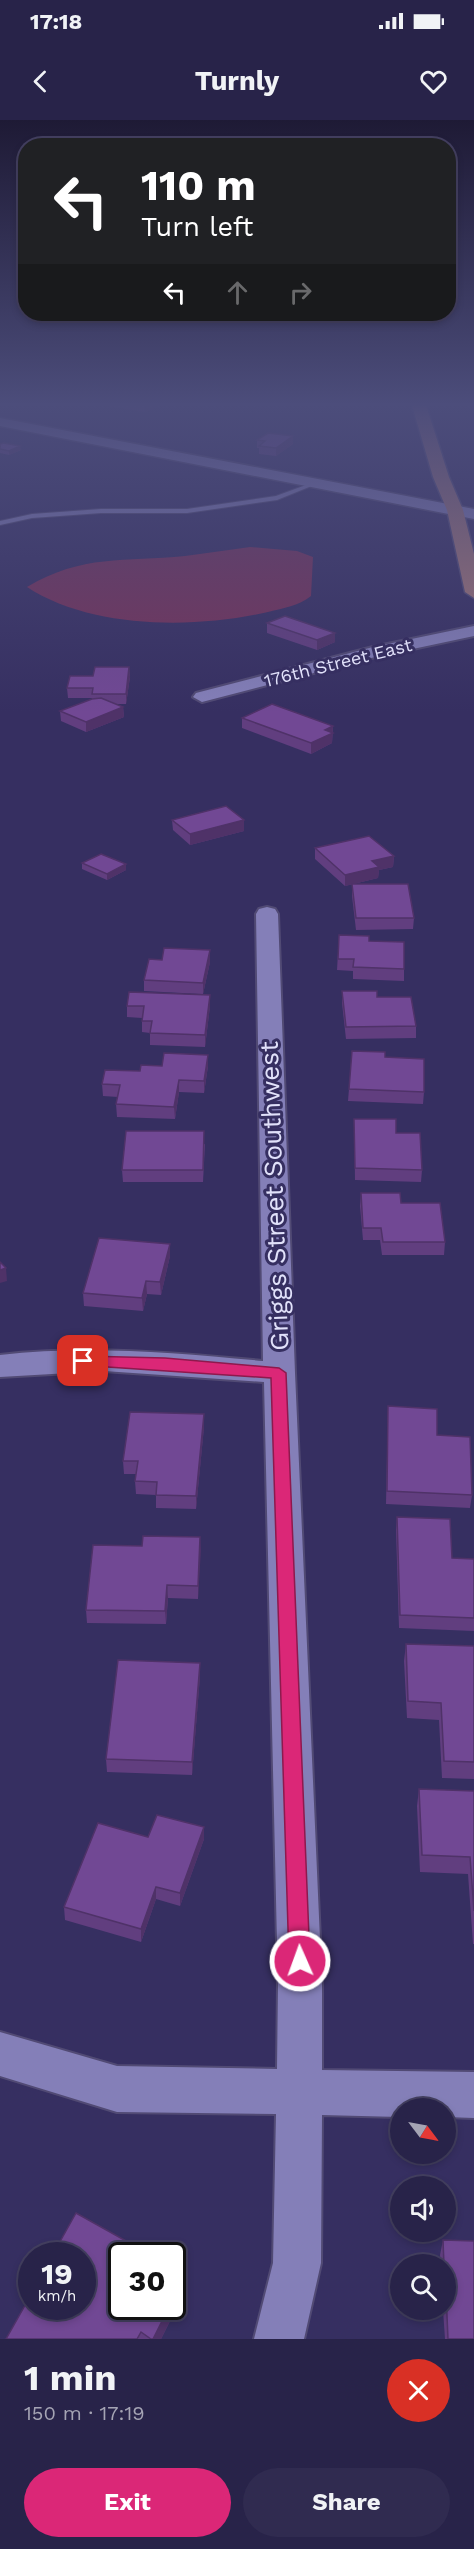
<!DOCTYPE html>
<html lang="en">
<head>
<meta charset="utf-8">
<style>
  body { margin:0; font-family:"Work Sans",sans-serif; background:#302b50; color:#f1f3f6; height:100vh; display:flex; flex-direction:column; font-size:22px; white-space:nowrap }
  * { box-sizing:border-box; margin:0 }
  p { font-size:20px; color:#a5a4b4 }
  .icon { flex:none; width:33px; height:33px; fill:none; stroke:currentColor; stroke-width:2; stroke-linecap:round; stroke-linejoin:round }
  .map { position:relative; height:2219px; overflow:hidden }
  .panel { display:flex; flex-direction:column; background:#282349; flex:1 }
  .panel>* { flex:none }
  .guide { position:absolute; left:18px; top:18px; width:438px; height:183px; border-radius:24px; box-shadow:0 3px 9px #0003,0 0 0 2px #444061; background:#202124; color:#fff; overflow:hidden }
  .needle { width:39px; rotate:122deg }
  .buttons { position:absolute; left:390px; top:1978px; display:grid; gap:12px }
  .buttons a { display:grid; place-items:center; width:66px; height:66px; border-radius:50%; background:#282349; box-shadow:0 3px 9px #0003,0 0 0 2px #444061; font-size:30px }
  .speed { position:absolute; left:18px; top:2122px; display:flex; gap:12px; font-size:30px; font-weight:700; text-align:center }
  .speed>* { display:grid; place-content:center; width:78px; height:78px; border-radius:50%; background:#282349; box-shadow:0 3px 9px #0003,0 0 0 2px #444061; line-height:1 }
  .speed small { font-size:15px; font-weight:400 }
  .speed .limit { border:3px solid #111; border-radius:9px; background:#fff; color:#111 }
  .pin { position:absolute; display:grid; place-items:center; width:51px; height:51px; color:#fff; margin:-26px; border-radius:12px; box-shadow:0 3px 9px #0006 }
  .me { position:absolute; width:66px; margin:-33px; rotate:358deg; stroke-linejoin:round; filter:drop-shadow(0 0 4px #0008) }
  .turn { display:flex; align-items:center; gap:21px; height:126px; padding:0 24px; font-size:27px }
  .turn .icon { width:78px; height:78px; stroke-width:2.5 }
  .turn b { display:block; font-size:42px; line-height:51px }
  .lanes { display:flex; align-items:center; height:57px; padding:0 24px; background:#0003; justify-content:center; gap:30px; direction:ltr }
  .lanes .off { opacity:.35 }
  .round { display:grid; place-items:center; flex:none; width:63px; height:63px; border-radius:32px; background:#302b50 }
  .summary { display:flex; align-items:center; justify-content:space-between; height:102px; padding:0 24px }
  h1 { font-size:36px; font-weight:700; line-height:45px }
  .primary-button { display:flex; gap:12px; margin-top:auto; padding:12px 24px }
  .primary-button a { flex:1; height:69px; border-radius:36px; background:#db2777; color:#fff; font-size:24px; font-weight:700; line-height:69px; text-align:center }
  .primary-button a+a { background:#302b50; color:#f1f3f6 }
  .status { display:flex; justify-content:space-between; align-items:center; height:42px; padding:0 30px; background:#282349; direction:ltr }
  .status svg { height:16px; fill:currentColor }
  header { display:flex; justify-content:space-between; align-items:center; height:78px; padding:0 24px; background:#282349; font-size:27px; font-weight:700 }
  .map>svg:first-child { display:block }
  .green { fill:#763259 }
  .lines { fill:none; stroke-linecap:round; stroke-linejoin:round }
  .service-casing { stroke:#514a74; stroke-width:2 }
  .minor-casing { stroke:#514a74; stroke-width:4 }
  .tertiary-casing { stroke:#514a74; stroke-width:3 }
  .primary-casing { stroke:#514a74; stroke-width:3 }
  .service { fill:#847fb8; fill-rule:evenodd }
  .minor { fill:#847fb8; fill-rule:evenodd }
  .tertiary { fill:#847fb8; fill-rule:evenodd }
  .primary { fill:#a07577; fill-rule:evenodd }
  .wall { fill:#613e7f }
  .shaded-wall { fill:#4f3268 }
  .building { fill:#714894; stroke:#4f3268; stroke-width:1.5 }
  .route { fill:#db2777; stroke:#8e194d; stroke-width:1.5 }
  .labels { text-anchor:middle; stroke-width:6; stroke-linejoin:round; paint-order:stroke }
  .far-street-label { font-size:18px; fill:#e1e1fa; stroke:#362f61 }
  .near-street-label { font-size:26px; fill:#e1e1fa; stroke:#362f61 }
</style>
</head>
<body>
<div class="status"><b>17:18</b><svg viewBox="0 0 49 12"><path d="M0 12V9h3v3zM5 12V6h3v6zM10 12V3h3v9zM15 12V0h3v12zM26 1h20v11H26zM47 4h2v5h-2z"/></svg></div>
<header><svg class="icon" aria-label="back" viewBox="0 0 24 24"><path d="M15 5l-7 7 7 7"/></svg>Turnly<svg class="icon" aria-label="heart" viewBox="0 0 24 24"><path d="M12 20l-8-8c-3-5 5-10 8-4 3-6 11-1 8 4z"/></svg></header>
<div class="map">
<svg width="474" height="2219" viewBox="0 0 474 2219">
  <rect width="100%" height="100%" fill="#362f61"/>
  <path class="green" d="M250,427L297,431L313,437L311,476C298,486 284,488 268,492C195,509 91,509 27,467C82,434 125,442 185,436C207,433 229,430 250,427Z"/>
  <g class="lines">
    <defs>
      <polygon id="service" points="314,362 319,363 277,380 187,393 101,393 32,398 0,405 0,401 32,394 101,389 187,389 276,376"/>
      <g id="minor">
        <polygon points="474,506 474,516 375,537 202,582 193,577 196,573 373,527"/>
        <path d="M267,787L275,789L278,794L295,1253L322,1865V1950L474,1952V1998L446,1997V1989H400V1997L322,1995L321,2143L304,2219H254L273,2143L276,1994L117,1992L0,1956V1912L117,1946L277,1949L278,1865L264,1262L104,1251L0,1257V1235C88,1225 175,1233 263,1241L256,794L259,789Z"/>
      </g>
      <polygon id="tertiary" points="0,298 474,389 474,399 0,306"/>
      <polygon id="primary" points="411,282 425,282 449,357 463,390 474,434 474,478 465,472 447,390 433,357"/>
    </defs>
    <use href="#service" class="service-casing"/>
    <use href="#minor" class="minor-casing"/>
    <use href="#tertiary" class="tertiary-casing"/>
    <use href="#primary" class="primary-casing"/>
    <use href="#service" class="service"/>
    <use href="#minor" class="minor"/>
    <use href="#tertiary" class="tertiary"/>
    <use href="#primary" class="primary"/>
  </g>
  <g class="wall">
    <polygon points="87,282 158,282 158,287 145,292 108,286 108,284 104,285"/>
    <polygon points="293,316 293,324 276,336 259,334 259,328 257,328 257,320"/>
    <polygon points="0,324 21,330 9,335 0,333"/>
    <polygon points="267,503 335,522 317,530 267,513"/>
    <polygon points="129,547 130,557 126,584 116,584 123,587 124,597 86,612 61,601 60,591 92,579 92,578 68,578 67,568"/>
    <polygon points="242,598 333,606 332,623 311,634 242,608"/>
    <polygon points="172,700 244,711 190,725 173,710"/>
    <polygon points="315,728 394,736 393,747 379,750 378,758 345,766 315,739"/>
    <polygon points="82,743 126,750 107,760 82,749"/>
    <polygon points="352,764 414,798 413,809 356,810 352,776"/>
    <polygon points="339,815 369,821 404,849 404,861 353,859 353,851 337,850"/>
    <polygon points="210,842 203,874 210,875 210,886 205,927 150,925 150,913 142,912 142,898 127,897 127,886 201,874 144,871 144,860"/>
    <polygon points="342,871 377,877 416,906 416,918 346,919 342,883"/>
    <polygon points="352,931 385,937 424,972 423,984 348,981"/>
    <polygon points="208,946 204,973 179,972 175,999 117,997 116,984 118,977 103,976 102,964 140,951"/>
    <polygon points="354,999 396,1013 422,1050 421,1062 355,1060"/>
    <polygon points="205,1024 203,1062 123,1062 122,1050"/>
    <polygon points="361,1073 401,1083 445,1122 444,1135 382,1135 380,1120 363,1120 360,1086"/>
    <polygon points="170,1124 170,1136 161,1175 147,1174 143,1191 84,1186 83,1173"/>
    <polygon points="388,1286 437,1315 472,1375 470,1388 386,1384"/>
    <polygon points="204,1307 196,1389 156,1388 156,1375 136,1374 135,1361 136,1354 124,1354 123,1341"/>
    <polygon points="397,1397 452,1438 474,1439 474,1511 399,1508 396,1410"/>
    <polygon points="200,1417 198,1479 168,1478 166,1504 87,1503 86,1490 142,1426"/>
    <polygon points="406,1524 474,1526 474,1659 442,1658 439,1600 407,1598 404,1541"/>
    <polygon points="200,1543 200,1556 192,1655 107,1652 106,1639"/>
    <polygon points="419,1669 474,1671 474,1824 473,1824 468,1754 420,1752 417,1686"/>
    <polygon points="204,1707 204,1719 180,1786 156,1779 141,1822 65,1800 64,1787 148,1717"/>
    <polygon points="443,2120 474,2219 445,2219 443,2190 446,2190 446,2145 441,2145 440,2135"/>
    <polygon points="186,2169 161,2219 6,2219"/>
  </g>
  <g class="shaded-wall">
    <polygon points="153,282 158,282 158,287 145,292 145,285"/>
    <polygon points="293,316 293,324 276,336 276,328"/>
    <polygon points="20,326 21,330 9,335 9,331"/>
    <polygon points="335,513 335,522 317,530 317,520"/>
    <polygon points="129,547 130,557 126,584 126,574"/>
    <polygon points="123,587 124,597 86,612 86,602"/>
    <polygon points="333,606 332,623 311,634 311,623 325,610"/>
    <polygon points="244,700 244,711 190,725 190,714"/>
    <polygon points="394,736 393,747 379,750 378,758 345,766 345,755 372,741"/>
    <polygon points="126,744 126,750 107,760 107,754"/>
    <polygon points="210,830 210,842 203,874 203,863"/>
    <polygon points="210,875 210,886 205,927 205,915"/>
    <polygon points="208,935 208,946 204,973 204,961"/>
    <polygon points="179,960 179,972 175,999 174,987"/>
    <polygon points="170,1124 170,1136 161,1175 160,1162"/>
    <polygon points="6,1148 7,1161 0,1163 0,1150"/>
    <polygon points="146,1161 147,1174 143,1191 142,1178"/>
    <polygon points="204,1294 204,1307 196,1389 196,1376"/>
    <polygon points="200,1417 201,1430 198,1479 198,1466"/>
    <polygon points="167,1465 168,1478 166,1504 165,1491"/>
    <polygon points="200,1543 200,1556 192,1655 192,1642"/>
    <polygon points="204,1707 204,1719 180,1786 180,1773"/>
    <polygon points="156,1767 156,1779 141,1822 141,1809"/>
    <polygon points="185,2154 186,2169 161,2219 153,2219 169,2187 172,2187 172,2179"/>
  </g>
  <g class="building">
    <polygon points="126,282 153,282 145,285"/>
    <polygon points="268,313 293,316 276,328 259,326 265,321 257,320"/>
    <polygon points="4,323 20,326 9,331 0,329 0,324"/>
    <polygon points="285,496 335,513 317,520 267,503"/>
    <polygon points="95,547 129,547 126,574 92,574 93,568 67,568 70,556 93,556"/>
    <polygon points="101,578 123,587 86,602 60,591 92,579"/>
    <polygon points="272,584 333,606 325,610 333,613 311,623 242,598"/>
    <polygon points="226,686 244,700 190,714 172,700"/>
    <polygon points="369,716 394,736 372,741 379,747 345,755 315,728"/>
    <polygon points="101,734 126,744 107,754 82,743"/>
    <polygon points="352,764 408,764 414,798 356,798"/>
    <polygon points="339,815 369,816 369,821 404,822 404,849 353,847 354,839 338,839"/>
    <polygon points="164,828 210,830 203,863 144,860 149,839 162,840"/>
    <polygon points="342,871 377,871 377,877 411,877 416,906 346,907"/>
    <polygon points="129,872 210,875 205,915 150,913 152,901 142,901 144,886 127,886"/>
    <polygon points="352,931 385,932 385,937 424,939 424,972 349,969"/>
    <polygon points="164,933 208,935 204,961 179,960 174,987 116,984 120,965 102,964 105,950 140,951 141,945 162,946"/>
    <polygon points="354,999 396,999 396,1013 420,1013 422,1050 355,1048"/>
    <polygon points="126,1011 204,1011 203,1050 122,1050"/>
    <polygon points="361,1073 400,1073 401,1083 440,1083 445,1122 383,1122 381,1108 363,1108"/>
    <polygon points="99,1118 170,1124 160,1162 146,1161 142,1178 83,1173"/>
    <polygon points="0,1142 6,1148 0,1150"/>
    <polygon points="388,1286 437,1289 437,1315 470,1317 472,1375 387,1371"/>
    <polygon points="130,1292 204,1294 196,1376 156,1375 157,1362 135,1361 138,1341 123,1341"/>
    <polygon points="397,1397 450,1399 452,1438 474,1439 474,1498 400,1495"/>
    <polygon points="143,1416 200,1417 198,1466 167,1465 165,1491 86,1490 93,1425 142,1426"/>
    <polygon points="406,1524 474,1526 474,1642 444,1641 441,1583 408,1581"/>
    <polygon points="118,1540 200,1543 192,1642 106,1639"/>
    <polygon points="419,1669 474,1671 474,1791 470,1737 422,1735"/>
    <polygon points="157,1695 204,1707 180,1773 156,1767 141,1809 64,1787 98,1703 148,1717"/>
    <polygon points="76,2093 153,2136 122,2136 122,2187 169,2187 153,2219 151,2219 141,2212 137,2219 6,2219 32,2173 32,2187 82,2187 82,2136 52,2136"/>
    <polygon points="443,2120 474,2121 474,2219 448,2219 446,2172 446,2145 444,2145"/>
    <polygon points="172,2147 185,2154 172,2179"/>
  </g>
  <linearGradient id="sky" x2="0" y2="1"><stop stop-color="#1e1a35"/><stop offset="0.48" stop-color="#4c4d7b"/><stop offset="1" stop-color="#4c4d7b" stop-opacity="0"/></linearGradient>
  <rect width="474" height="592" fill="url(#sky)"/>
  <polygon class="route" points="83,1236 165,1238 279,1248 286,1253 310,1841 307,1848 300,1851 292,1848 289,1841 271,1258 78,1245 76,1241"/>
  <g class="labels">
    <g class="far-street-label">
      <text transform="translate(338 543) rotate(-14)" y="6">176th Street East</text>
    </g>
    <g class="near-street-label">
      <text transform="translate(274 1076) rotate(-92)" y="9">Griggs Street Southwest</text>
    </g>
  </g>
</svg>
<div class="buttons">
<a><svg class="needle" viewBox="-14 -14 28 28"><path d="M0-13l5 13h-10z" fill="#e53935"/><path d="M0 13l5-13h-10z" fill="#a5a4b4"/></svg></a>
<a><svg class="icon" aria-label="sound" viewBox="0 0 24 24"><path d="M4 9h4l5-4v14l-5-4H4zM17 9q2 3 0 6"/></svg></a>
<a><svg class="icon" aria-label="search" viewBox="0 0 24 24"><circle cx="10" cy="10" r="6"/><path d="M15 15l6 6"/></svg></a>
</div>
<div class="speed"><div>19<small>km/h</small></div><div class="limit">30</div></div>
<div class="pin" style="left:83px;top:1241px;background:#d93025"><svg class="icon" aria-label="arrive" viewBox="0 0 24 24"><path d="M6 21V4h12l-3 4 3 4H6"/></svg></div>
<svg class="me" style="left:300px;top:1841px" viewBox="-20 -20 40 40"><circle r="17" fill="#db2777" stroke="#fff" stroke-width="3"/><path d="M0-11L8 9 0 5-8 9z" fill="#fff"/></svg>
<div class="guide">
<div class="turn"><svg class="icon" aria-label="left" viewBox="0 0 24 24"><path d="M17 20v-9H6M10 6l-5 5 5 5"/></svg><div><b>110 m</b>Turn left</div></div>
<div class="lanes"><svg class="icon" aria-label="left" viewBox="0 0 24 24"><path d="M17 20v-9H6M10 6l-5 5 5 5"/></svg><svg class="icon off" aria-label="ahead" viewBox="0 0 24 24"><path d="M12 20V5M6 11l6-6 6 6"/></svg><svg class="icon off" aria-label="right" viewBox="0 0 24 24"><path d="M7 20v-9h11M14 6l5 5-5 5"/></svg></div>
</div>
</div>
<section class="panel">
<div class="summary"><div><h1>1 min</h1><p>150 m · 17:19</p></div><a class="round" style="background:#d93025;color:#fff"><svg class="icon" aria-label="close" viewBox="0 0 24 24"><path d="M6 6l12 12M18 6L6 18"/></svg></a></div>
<div class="primary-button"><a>Exit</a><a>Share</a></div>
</section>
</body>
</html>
